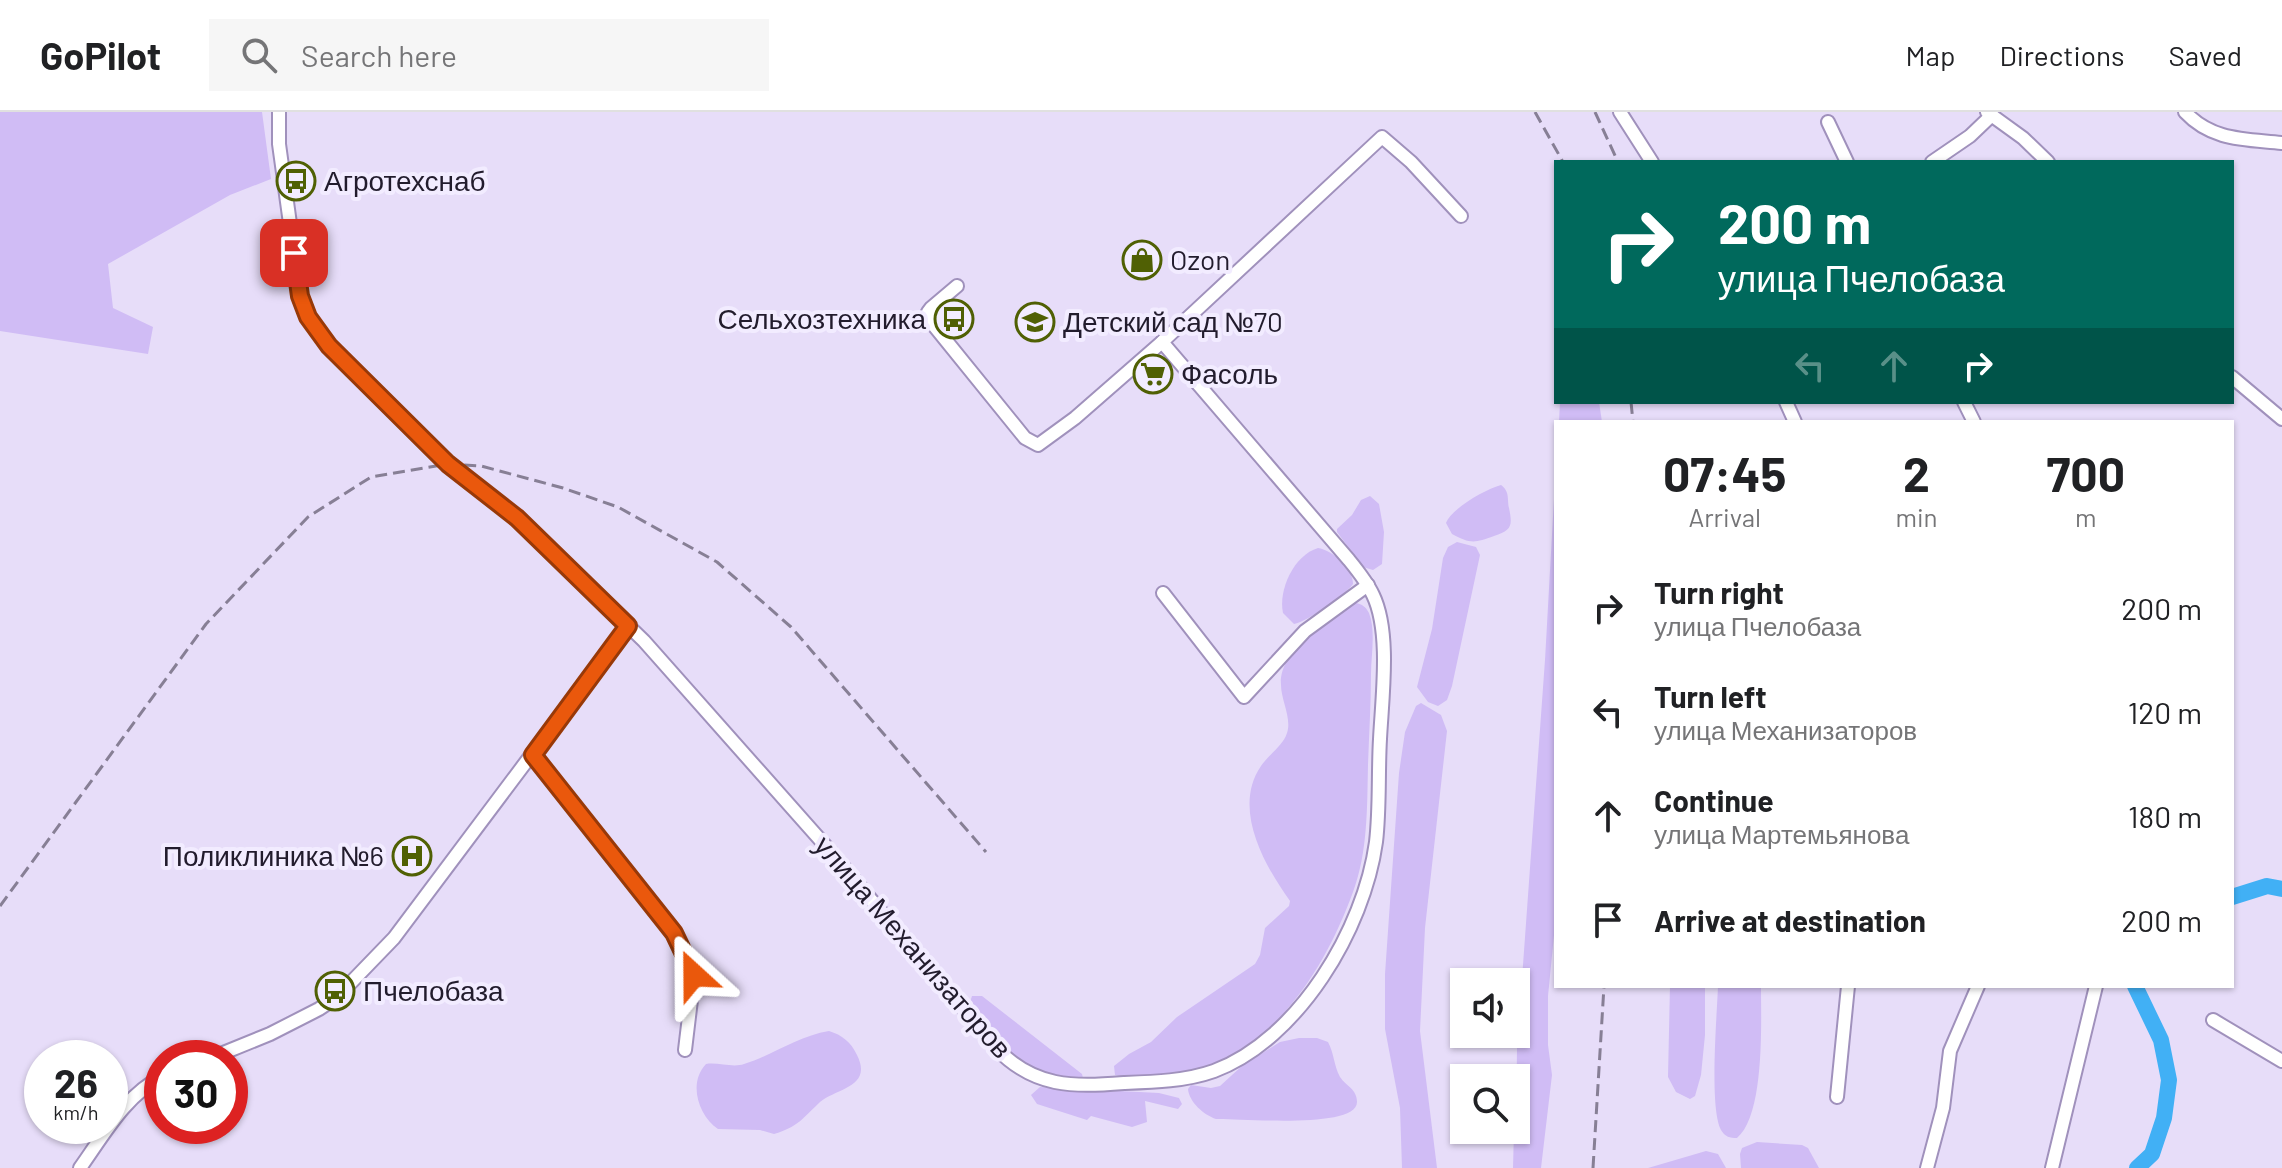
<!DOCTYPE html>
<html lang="en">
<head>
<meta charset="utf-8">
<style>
  body { margin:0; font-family:Barlow,sans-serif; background:#f6f6f6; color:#202124; height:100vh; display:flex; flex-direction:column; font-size:30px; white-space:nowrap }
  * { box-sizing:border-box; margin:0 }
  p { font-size:26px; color:#757577 }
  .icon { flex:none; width:44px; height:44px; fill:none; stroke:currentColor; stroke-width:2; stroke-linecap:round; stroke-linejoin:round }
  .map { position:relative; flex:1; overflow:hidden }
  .side { position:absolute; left:1554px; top:308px; width:680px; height:568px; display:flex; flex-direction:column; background:#fff; border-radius:0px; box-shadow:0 2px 6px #0004 }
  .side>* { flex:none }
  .hud { position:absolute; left:1554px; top:48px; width:680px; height:244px; border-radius:0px; box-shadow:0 2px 6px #0004; background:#00695c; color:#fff; overflow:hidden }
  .fabs { position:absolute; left:1450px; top:856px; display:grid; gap:16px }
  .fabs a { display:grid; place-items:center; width:80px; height:80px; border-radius:0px; background:#fff; box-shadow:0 2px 6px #0004; font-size:40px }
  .speed { position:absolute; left:24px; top:928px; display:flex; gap:16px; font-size:40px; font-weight:700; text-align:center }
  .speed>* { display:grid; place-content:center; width:104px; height:104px; border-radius:50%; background:#fff; box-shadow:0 2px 6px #0004; line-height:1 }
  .speed small { font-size:20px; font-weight:400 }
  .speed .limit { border:12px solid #d22; background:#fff; color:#111 }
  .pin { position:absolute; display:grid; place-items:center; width:68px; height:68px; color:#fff; margin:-34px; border-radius:16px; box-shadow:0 4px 12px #0006 }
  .me { position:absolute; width:88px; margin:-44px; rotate:336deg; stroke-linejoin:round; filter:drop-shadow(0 0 6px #0008) }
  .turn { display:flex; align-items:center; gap:28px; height:168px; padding:0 32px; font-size:36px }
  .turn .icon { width:104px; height:104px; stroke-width:2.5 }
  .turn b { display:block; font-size:56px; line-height:68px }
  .lanes { display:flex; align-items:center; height:76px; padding:0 32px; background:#0003; justify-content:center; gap:40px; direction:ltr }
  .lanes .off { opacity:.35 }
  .eta { display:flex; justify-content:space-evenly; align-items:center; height:136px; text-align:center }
  .eta b { font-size:48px; font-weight:700; line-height:56px }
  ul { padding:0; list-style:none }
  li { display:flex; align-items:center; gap:24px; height:104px; padding:0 32px }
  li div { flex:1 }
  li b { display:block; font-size:30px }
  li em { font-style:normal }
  header { display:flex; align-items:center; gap:48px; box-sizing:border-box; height:112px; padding:0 40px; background:#fff; border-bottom:2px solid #e0e0e0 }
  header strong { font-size:38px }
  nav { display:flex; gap:44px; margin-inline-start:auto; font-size:28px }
  .search { width:560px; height:72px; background:#f6f6f6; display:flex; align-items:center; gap:20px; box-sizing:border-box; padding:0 28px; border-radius:0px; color:#757577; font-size:30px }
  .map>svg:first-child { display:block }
  .green { fill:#d0bcf5 }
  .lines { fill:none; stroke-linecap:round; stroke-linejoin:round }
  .river { stroke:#41b0f5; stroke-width:16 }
  .minor-casing { stroke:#a091bc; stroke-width:16 }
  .minor { stroke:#fff; stroke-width:12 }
  .rail { stroke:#877f95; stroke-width:3; stroke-dasharray:12 6; stroke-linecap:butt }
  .route-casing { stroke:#983908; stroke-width:20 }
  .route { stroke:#ea580c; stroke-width:14 }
  .labels { text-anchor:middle; stroke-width:8; stroke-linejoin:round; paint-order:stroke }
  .poi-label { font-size:28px; fill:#221c2d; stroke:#f2ecff; text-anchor:start }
  .street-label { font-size:28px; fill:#221c2d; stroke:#f2ecff }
</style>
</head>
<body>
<header>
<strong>GoPilot</strong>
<div class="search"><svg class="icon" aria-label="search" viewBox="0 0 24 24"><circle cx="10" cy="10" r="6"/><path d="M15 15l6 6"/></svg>Search here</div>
<nav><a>Map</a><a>Directions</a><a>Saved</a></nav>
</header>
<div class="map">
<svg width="2282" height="1056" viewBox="0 0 2282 1056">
  <rect width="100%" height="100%" fill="#e7ddf9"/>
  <g class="green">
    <polygon points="0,0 262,0 271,67 230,83 108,152 113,196 153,215 148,242 0,219"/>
    <polygon points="1560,290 1599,290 1602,310 1559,310"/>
    <polygon points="1556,351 1556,803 1548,884 1548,933 1552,963 1541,1056 1513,1056 1514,1018 1516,1018 1517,936 1545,548"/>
    <path d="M1501,373C1510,380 1507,386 1509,396C1513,415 1511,418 1494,424C1475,431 1470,432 1452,422L1446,411C1452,396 1486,377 1501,373Z"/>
    <polygon points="1370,384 1379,392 1384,420 1382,452 1373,458 1363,455 1337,420 1337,417 1352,403 1361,388"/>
    <polygon points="1457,430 1476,435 1480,443 1452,574 1447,588 1438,594 1428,590 1417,575 1432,517 1443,446 1448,435"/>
    <path d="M1318,436C1332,438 1353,456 1353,472C1344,484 1308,509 1294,512L1283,501C1278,478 1294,443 1318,436Z"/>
    <path d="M1356,491C1362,492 1366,495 1369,501C1376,519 1371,544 1371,562C1371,593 1369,623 1368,653C1367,695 1368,740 1353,780C1331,840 1297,900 1243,937C1207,961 1168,962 1126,965L1115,963L1114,954L1129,942L1151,930L1177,905L1255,852L1260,843L1265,816L1289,794L1290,789C1264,753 1232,696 1261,654C1268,643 1283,634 1287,621C1292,606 1281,588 1281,573C1279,538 1328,503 1356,491Z"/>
    <polygon points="1421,591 1441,603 1447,619 1425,816 1420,919 1437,1056 1402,1056 1400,996 1385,917 1385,862 1399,661 1405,620 1416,594"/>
    <polygon points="1670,874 1705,874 1705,923 1701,963 1695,984 1690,987 1676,980 1668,965"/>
    <path d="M1718,874H1761C1761,910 1765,1003 1737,1026C1730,1026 1725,1025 1721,1018C1709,996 1717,903 1718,874Z"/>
    <path d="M972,884H982L1082,962L1083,966C1074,970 1068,967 1059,965C1051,963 1041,962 1034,959C1009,947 979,916 970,890Z"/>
    <path d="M829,919C842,923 851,930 857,943C873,975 837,976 820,990C803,1006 798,1015 774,1022L760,1018L718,1017C698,1003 688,971 706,952C718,950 733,956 744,952C773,943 798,924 829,919Z"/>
    <path d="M1299,926H1317L1328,930C1334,941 1334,954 1340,965C1346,974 1357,977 1357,990C1357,1018 1236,1006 1216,1007C1204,1003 1189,990 1188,977L1191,973L1211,976L1220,974L1243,953L1280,930Z"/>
    <polygon points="1040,975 1159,981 1179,986 1182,992 1178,997 1145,989 1147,1010 1132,1015 1091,1004 1087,1008 1037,992 1031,983"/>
    <polygon points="1757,1030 1802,1033 1808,1036 1819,1056 1741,1056 1740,1042 1742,1036"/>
    <polygon points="1706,1039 1718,1042 1726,1056 1648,1056"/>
  </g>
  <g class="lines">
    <g class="river">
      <polyline points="2232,785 2267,774 2282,777"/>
      <polyline points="2135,874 2161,928 2169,968 2164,1006 2152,1042 2137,1056"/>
    </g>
    <defs>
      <g id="minor">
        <path d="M279,0V32L300,184L308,205L319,222L448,352L517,406L644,529L831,740L996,936C1034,976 1073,975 1124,971C1154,970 1186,969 1214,959C1299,927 1364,817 1376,730C1380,697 1378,661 1380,627C1382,586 1391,520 1373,483C1367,470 1358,459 1349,448L1162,230"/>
        <polyline points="1620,0 1652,50"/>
        <polyline points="1987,0 2023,26 2048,50"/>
        <path d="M2185,0C2212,29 2245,27 2282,31"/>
        <polyline points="1828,10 1847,50"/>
        <polyline points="1932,50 1970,24 1992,3"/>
        <polyline points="957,174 931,196 928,200 931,210 1025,326 1038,333 1075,306 1162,230 1382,25 1411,50 1461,104"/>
        <polyline points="2232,265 2282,307"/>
        <polyline points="1786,290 1795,310"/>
        <polyline points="1964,290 1974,310"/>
        <polyline points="1163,481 1244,585 1305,519 1368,473"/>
        <polyline points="533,643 674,821 694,863 685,938"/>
        <polyline points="2213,908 2282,949"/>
        <polyline points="211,946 270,922 319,897 337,885 394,826 628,514"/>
        <polyline points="1837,985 1848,874"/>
        <path d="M80,1056C103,1024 126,982 162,965"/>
        <polyline points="1927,1056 1943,996 1950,939 1978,874"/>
        <polyline points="2052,1056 2096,874"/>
      </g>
    </defs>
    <use href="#minor" class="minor-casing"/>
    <use href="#minor" class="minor"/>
    <g class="rail">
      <polyline points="1535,0 1563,50"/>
      <polyline points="1595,0 1618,50"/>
      <polyline points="1631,290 1633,310"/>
      <polyline points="0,794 206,512 308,405 371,365 448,352 481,354 563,376 618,395 717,450 791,515 986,740"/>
      <polyline points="1593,1056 1604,874"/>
    </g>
  </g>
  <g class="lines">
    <defs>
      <polyline id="route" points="294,141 300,184 308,205 329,234 448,352 517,406 628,514 533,643 674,821 694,863"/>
    </defs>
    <use href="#route" class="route-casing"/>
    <use href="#route" class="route"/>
  </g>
  <defs>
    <symbol id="bus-ring" viewBox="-11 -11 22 22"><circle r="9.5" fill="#f2ecff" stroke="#506004" stroke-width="1.5"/><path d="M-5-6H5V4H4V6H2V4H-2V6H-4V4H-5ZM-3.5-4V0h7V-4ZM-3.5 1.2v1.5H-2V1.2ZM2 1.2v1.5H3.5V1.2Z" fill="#506004"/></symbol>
    <symbol id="shop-ring" viewBox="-11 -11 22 22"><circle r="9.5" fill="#f2ecff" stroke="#506004" stroke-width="1.5"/><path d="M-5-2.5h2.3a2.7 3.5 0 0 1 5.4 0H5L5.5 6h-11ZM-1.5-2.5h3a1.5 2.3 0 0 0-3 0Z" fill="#506004"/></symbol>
    <symbol id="school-ring" viewBox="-11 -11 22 22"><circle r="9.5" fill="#f2ecff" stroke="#506004" stroke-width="1.5"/><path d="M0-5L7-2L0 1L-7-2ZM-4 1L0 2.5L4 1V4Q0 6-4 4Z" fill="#506004"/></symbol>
    <symbol id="supermarket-ring" viewBox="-11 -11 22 22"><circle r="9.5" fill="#f2ecff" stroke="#506004" stroke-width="1.5"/><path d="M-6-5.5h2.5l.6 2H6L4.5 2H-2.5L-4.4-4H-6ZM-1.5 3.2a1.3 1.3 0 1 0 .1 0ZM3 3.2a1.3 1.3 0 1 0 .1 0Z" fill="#506004"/></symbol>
    <symbol id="hospital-ring" viewBox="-11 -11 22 22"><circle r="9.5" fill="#f2ecff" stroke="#506004" stroke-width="1.5"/><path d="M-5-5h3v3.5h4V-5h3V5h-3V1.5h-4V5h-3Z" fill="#506004"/></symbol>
  </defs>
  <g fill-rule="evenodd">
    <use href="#bus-ring" x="274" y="47" width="44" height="44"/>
    <use href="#shop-ring" x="1120" y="126" width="44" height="44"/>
    <use href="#bus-ring" x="932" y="185" width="44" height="44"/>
    <use href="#school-ring" x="1013" y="188" width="44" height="44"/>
    <use href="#supermarket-ring" x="1131" y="240" width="44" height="44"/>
    <use href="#hospital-ring" x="390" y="722" width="44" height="44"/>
    <use href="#bus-ring" x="313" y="857" width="44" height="44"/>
  </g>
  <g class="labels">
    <g class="poi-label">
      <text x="324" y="79">Агротехснаб</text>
      <text x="1170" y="158">Ozon</text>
      <text x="926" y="217" text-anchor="end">Сельхозтехника</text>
      <text x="1063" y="220">Детский сад №70</text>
      <text x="1181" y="272">Фасоль</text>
      <text x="384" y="754" text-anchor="end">Поликлиника №6</text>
      <text x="363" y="889">Пчелобаза</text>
    </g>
    <g class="street-label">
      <text transform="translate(913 835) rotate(49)" y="10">улица Механизаторов</text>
    </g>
  </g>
</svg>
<div class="fabs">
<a><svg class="icon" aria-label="sound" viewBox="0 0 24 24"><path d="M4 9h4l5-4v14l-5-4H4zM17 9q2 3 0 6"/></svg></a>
<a><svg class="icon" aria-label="search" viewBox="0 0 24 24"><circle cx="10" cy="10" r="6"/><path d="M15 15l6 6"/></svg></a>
</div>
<div class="speed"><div>26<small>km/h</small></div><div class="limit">30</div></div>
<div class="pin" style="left:294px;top:141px;background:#d93025"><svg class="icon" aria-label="arrive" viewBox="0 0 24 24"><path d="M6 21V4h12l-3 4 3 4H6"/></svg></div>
<svg class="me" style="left:694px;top:863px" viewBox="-20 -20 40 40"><path d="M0-17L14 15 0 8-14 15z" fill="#ea580c" stroke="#fff" stroke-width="4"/></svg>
<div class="hud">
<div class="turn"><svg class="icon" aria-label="right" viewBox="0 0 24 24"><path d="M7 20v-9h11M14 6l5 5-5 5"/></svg><div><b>200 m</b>улица Пчелобаза</div></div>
<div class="lanes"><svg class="icon off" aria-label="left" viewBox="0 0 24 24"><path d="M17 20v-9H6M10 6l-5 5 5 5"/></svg><svg class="icon off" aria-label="ahead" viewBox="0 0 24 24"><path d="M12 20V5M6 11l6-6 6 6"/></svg><svg class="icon" aria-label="right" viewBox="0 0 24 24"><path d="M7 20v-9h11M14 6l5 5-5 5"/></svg></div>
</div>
<section class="side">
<div class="eta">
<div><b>07:45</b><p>Arrival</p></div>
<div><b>2</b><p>min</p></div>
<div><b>700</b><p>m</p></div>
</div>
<ul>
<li><svg class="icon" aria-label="right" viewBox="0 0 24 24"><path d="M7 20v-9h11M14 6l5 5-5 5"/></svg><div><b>Turn right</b><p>улица Пчелобаза</p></div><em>200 m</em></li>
<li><svg class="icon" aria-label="left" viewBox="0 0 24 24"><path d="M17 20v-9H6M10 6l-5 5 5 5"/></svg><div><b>Turn left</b><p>улица Механизаторов</p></div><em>120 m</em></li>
<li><svg class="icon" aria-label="ahead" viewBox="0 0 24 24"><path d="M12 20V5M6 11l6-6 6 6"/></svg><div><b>Continue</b><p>улица Мартемьянова</p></div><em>180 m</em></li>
<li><svg class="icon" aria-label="arrive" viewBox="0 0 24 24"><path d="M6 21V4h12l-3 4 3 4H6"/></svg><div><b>Arrive at destination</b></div><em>200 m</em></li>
</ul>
</section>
</div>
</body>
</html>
